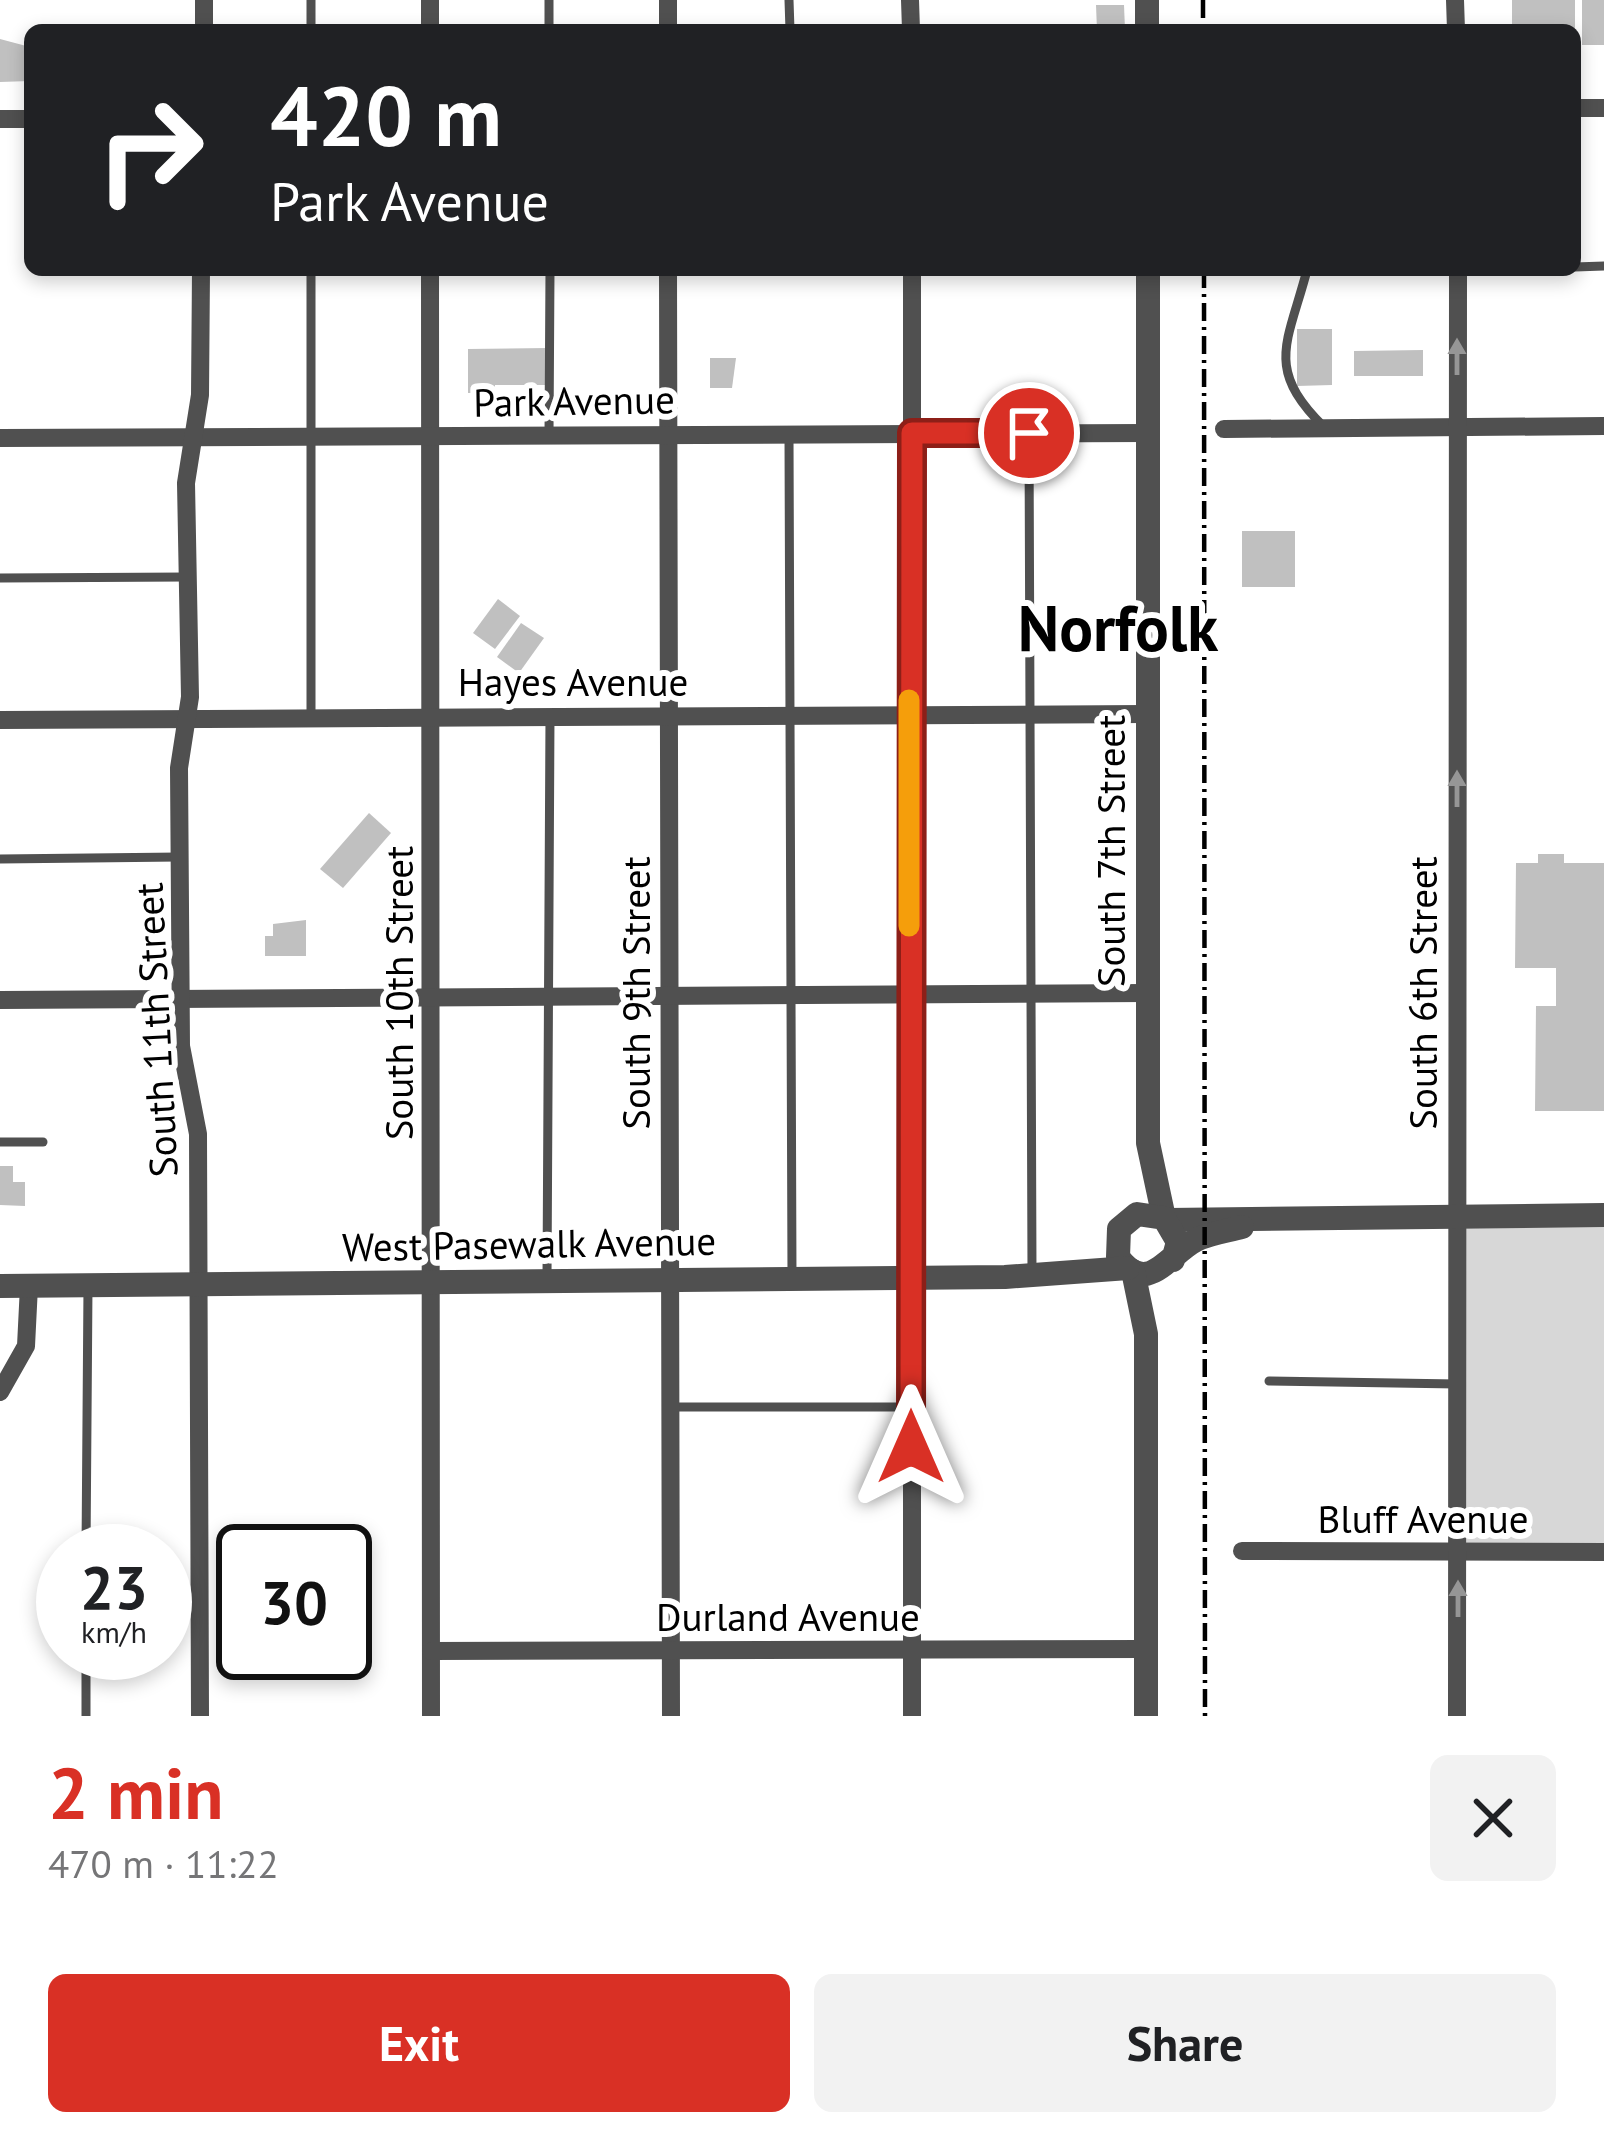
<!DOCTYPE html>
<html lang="en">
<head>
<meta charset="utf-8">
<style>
  body { margin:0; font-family:"PT Sans",sans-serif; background:#f2f2f2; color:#202124; height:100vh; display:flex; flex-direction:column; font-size:45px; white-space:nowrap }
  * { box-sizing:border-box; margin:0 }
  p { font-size:39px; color:#757577 }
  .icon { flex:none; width:66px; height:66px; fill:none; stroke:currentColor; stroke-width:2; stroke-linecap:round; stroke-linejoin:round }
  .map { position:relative; height:1716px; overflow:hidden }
  .sheet { display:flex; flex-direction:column; background:#fff; flex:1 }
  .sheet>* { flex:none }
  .banner { position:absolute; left:24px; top:24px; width:1557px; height:252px; border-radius:18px; box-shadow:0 6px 18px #0003; background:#202124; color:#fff; overflow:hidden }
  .speed { position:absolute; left:36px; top:1524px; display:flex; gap:24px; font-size:60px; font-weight:700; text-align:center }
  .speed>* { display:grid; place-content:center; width:156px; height:156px; border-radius:50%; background:#fff; box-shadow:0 6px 18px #0003; line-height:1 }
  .speed small { font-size:30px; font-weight:400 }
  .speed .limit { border:6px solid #111; border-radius:18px; background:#fff; color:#111 }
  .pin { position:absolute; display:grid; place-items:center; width:102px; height:102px; color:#fff; margin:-51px; border:6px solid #fff; border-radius:50%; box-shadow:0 3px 12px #0007 }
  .me { position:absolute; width:132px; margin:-66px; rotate:0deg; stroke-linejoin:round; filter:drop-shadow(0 0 9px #0008) }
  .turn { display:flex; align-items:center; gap:42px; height:252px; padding:0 48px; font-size:54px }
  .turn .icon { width:156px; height:156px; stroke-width:2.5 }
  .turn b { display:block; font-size:84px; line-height:102px }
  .round { display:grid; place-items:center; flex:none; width:126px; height:126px; border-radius:18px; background:#f2f2f2 }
  .summary { display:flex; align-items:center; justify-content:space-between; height:204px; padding:0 48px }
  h1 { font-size:72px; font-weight:800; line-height:90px; color:#d93025 }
  .button { display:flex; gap:24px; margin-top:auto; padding:24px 48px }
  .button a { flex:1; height:138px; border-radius:18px; background:#d93025; color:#fff; font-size:48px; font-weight:800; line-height:138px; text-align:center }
  .button a+a { background:#f2f2f2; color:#202124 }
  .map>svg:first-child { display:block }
  .green { fill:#d7d7d7 }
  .building { fill:#c0c0c0 }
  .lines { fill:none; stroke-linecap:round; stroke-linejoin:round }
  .service { stroke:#505050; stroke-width:9 }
  .minor { stroke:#505050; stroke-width:18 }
  .tertiary { stroke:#505050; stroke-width:24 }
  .rail { stroke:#000; stroke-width:4.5; stroke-dasharray:18 6 3 6; stroke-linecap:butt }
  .oneway { fill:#969696 }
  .route-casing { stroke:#8d1f18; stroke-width:30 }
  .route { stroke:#d93025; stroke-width:21 }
  .slow { stroke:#f59e0b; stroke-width:21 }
  .labels { text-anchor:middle; stroke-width:12; stroke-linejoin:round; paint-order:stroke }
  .street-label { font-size:39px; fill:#000; stroke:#fff }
  .town-label { font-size:63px; font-weight:bold; fill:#000; stroke:#fff }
</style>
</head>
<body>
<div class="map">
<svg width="1604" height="1716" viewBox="0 0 1604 1716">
  <rect width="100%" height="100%" fill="#fff"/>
  <polygon class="green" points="1604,1215 1604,1552 1458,1553 1456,1218"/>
  <g class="building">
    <rect x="1512" y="0" width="63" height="30"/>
    <rect x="1582" y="0" width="22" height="45"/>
    <polygon points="1096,5 1124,5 1125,30 1097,30"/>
    <polygon points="0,39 30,47 30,81 0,82"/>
    <polygon points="1297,329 1332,329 1332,385 1297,386"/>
    <polygon points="548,348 548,385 495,385 495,393 468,393 468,349"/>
    <polygon points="1423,350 1423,376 1354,376 1354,351"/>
    <polygon points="710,358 736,358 732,388 710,388"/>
    <rect x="1242" y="531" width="53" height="56"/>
    <polygon points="498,599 520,616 495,649 473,633"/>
    <polygon points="521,623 544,638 519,673 497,657"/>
    <polygon points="369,813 391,833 343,888 320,869"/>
    <polygon points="1538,854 1564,854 1564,863 1604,863 1604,1111 1535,1111 1536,1006 1556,1006 1556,968 1515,968 1516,863 1538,863"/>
    <polygon points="306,920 306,956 265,956 265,936 273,936 273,924"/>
    <polygon points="0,1166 13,1166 13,1182 25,1182 25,1206 0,1205"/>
  </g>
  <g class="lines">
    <g class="service">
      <polyline points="549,0 549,30"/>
      <polyline points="789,0 790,30"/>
      <polyline points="311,30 311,0"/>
      <polyline points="1575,267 1604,266"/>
      <path d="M1307,270C1288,343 1264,368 1324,427"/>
      <polyline points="1029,433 1032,1273"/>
      <polyline points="549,434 550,270"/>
      <polyline points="789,437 792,1277"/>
      <polyline points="0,578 187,577"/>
      <polyline points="311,717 311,270"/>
      <polyline points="0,859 179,857"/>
      <polyline points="0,1142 43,1142"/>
      <polyline points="547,1279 550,716"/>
      <polyline points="1269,1381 1457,1384"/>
      <polyline points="670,1407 911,1407"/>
      <polyline points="86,1551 88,1286"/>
      <polyline points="86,1716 86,1653"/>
    </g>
    <g class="minor">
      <polyline points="668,0 668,30"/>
      <polyline points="910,0 911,30"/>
      <polyline points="1455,0 1456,30"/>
      <polyline points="204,30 204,0"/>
      <polyline points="430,30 430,0"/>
      <polyline points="1575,108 1604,108"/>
      <polyline points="0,119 30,119"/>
      <polyline points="430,270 431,1716"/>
      <polyline points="668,270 671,1716"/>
      <polyline points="1224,429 1604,426"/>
      <polyline points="0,438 1148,433"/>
      <polyline points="0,720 1147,714"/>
      <polyline points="0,1000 1147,993"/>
      <polyline points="0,1392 26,1346 29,1286"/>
      <polyline points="1242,1551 1604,1552"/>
      <polyline points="431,1651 1145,1649"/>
      <polyline points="200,1716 198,1134 181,1046 179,768 190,697 186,483 200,395 201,270"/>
      <polyline points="912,1716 912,270"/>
      <polyline points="1457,1716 1458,270"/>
    </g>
    <g class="tertiary">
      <polyline points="1147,0 1147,30"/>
      <polyline points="1148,270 1148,1143 1164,1218"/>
      <polyline points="1168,1220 1604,1215"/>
      <path d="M1173,1260L1178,1242L1164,1218L1137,1214L1119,1229L1118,1257C1148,1298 1168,1254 1196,1240C1210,1233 1227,1231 1242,1227"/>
      <polyline points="1133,1271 1146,1334 1146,1716"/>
      <polyline points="0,1286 1005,1277 1128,1268"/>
    </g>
    <g class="rail">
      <polyline points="1203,0 1203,30"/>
      <polyline points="1204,270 1205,1716"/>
    </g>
  </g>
  <defs><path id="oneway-solid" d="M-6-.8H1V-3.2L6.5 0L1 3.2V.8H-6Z" transform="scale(3)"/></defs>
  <g class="oneway">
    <use href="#oneway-solid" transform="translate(1457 357) rotate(-90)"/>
    <use href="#oneway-solid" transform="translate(1457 789) rotate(-90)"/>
    <use href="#oneway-solid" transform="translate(1458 1599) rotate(-90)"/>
  </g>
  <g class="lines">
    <defs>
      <polyline id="route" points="911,1447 912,433 1029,433"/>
    </defs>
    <use href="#route" class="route-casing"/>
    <use href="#route" class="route"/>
    <polyline class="slow" points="909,700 909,926"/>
  </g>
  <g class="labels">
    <g class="street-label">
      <text transform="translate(574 401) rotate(-1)" y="14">Park Avenue</text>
      <text x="573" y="696">Hayes Avenue</text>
      <text transform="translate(1111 851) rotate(-90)" y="14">South 7th Street</text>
      <text transform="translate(399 993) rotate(-90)" y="14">South 10th Street</text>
      <text transform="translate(636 993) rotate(-90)" y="14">South 9th Street</text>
      <text transform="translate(1423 993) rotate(-90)" y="14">South 6th Street</text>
      <text transform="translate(156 1030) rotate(-93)" y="14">South 11th Street</text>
      <text transform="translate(529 1244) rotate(-1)" y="14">West Pasewalk Avenue</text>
      <text x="1423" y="1533">Bluff Avenue</text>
      <text x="788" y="1631">Durland Avenue</text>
    </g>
    <g class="town-label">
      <text x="1118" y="651">Norfolk</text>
    </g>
  </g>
</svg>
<div class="speed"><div>23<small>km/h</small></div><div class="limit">30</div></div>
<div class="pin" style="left:1029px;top:433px;background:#d93025"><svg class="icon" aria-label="arrive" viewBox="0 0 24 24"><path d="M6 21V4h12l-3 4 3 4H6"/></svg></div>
<svg class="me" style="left:911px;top:1447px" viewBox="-20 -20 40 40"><path d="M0-17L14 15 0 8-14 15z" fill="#d93025" stroke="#fff" stroke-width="4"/></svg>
<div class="banner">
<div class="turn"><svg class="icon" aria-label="right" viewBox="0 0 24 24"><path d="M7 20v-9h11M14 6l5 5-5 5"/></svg><div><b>420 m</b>Park Avenue</div></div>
</div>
</div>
<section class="sheet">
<div class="summary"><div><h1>2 min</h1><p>470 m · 11:22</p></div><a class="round"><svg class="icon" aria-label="close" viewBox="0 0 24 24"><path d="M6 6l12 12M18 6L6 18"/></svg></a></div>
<div class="button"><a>Exit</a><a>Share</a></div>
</section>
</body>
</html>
